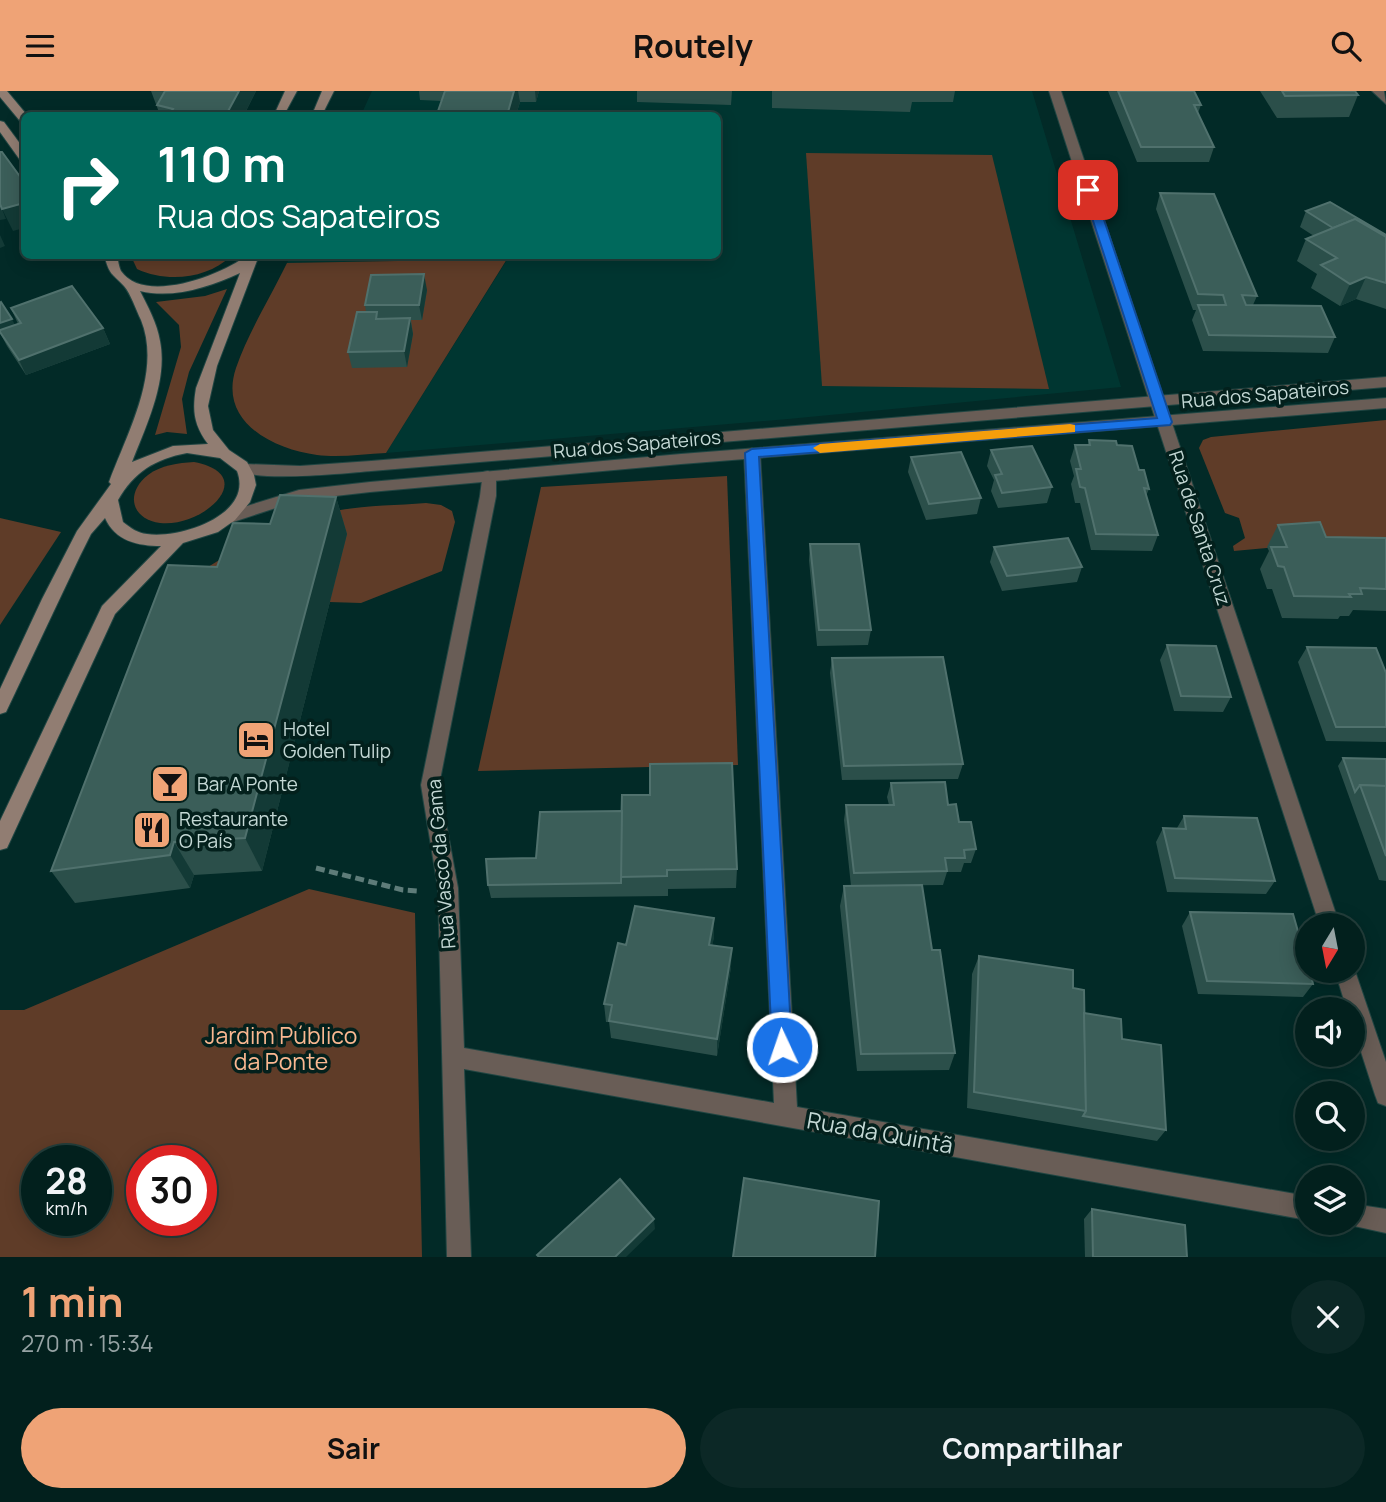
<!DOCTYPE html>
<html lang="pt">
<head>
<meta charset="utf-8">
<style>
  body { margin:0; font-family:Manrope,sans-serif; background:#0c2826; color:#f1f3f6; height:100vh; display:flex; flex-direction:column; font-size:26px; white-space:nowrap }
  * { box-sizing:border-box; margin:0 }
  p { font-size:23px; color:#96a3a4 }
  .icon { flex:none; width:38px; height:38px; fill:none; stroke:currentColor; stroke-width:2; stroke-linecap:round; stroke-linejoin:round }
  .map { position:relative; height:1166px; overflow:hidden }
  .sheet { display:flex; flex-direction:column; background:#02201d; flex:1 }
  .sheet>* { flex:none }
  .guide { position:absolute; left:21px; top:21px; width:700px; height:147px; border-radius:10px; box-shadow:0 4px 18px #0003,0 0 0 2px #233e3b; background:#00695c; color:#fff; overflow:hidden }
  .needle { width:46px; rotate:190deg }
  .buttons { position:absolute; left:1295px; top:822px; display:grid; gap:14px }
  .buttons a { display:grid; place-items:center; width:70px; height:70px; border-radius:50%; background:#02201d; box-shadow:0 4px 18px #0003,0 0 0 2px #233e3b; font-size:35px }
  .speed { position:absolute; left:21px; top:1054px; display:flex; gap:14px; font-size:35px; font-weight:700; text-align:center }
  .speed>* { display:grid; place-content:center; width:91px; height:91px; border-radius:50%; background:#02201d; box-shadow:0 4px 18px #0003,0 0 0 2px #233e3b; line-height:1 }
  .speed small { font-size:18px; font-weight:400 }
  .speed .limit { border:10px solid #d22; background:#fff; color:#111 }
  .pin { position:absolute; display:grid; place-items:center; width:60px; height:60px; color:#fff; margin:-30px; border-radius:14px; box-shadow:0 4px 10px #0006 }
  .me { position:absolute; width:77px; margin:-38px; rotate:357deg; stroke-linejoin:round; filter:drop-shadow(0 0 5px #0008) }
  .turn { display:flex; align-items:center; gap:24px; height:147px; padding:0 21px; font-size:32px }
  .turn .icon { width:91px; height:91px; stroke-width:2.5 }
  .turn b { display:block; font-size:49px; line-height:60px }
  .round { display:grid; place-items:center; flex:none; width:74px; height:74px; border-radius:37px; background:#0c2826 }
  .head { display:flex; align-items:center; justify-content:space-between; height:119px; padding:0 21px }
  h1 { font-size:42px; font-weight:700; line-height:52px; color:#efa376 }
  .action { display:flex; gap:14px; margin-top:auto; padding:14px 21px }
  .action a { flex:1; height:80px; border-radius:42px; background:#efa376; color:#111; font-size:28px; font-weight:700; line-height:80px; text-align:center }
  .action a+a { background:#0c2826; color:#f1f3f6 }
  header { display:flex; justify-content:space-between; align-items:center; height:91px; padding:0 21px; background:#efa376; color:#111; font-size:32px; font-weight:700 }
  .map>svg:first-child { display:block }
  .built { fill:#003631 }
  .green { fill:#5f3c28; fill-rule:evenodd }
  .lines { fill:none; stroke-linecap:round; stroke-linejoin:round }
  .minor-casing { stroke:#214643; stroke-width:2 }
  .tertiary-casing { stroke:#214643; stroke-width:2 }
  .secondary-casing { stroke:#214643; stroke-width:2 }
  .path { stroke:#5e7c79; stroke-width:5; stroke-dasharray:9 4.5; stroke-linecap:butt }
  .minor { fill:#695d56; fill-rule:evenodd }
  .tertiary { fill:#695d56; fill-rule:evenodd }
  .secondary { fill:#917d72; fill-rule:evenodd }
  .wall { fill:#2b4f4a }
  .shaded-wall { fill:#133a36 }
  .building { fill:#3b5e59; stroke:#50716d; stroke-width:2 }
  .route { fill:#1a73e8; stroke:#114b97; stroke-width:2 }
  .slow { fill:#f59e0b }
  .labels { text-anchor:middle; stroke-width:7; stroke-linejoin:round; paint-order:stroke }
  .street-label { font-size:19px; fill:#c4d8d5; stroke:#03201c }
  .poi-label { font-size:19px; fill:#c4d8d5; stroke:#03201c; text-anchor:start }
  .near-park-label { font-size:23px; fill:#fab891; stroke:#03201c }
  .near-street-label { font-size:23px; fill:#c4d8d5; stroke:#03201c }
</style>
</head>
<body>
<header><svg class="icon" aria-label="menu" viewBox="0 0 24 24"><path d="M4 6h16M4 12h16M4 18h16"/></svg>Routely<svg class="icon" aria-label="search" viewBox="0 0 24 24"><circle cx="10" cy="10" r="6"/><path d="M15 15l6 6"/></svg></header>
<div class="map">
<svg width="1386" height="1166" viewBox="0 0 1386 1166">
  <rect width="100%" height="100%" fill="#022a27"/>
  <polygon class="built" points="372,0 1032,0 1121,296 788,328 386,362 507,169 287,172 291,164 718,164 718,24 361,24"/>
  <g class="green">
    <polygon points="806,62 992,64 1049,298 822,295"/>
    <path d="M131,165V164L231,165C207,188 167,192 137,178Z"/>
    <path d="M507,168L386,362C364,363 339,367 317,364C272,358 218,330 236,277C248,242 271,205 287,172Z"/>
    <polygon points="227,198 189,281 182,308 187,343 167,341 155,344 181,256 179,234 156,211 205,205"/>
    <polygon points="1386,329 1386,446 1234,460 1233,455 1245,447 1239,427 1225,422 1199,357 1203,349 1211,346"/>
    <path d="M194,371C261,384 203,437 160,432C131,428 125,402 148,384C161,374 178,372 194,371Z"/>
    <polygon points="727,385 738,674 478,680 541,396"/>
    <path d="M426,412L441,414L452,420L455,431L442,480L361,512L329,511L196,484C230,460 278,436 318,424C352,414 391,415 426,412Z"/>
    <polygon points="0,427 61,441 0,534"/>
    <path d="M309,798L415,822L422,1166H0V919H24ZM37,1069H96V1129H37ZM142,1069H201V1129H142Z"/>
  </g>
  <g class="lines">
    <defs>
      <g id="minor">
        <polygon points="1049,0 1061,0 1340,835 1320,835"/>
        <polygon points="1372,0 1384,0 1386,13"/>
        <polygon points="752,357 760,362 797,1016 1307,1105 1307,1129 464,978 471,1166 447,1166 438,797 421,694 480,405 483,381 488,380 496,385 496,405 439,694 458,797 464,957 774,1012 744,362"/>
        <polygon points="1353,874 1386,971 1386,1015 1378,1012 1375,1004 1353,936 1353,919 1347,919 1335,880 1353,880"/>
        <polygon points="1353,1113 1386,1118 1386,1142 1345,1133 1353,1132"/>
      </g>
      <g id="tertiary">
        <path d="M1386,286V296L371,380C349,382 250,392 237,378L245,373L300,375L371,370Z"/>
        <polygon points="1386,307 1386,317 681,373 370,401 300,409 230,432 222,426 224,422 299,399 370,391 681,363"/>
      </g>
      <g id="secondary">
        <polygon points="0,0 7,0 27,24 24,24 24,31 20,30 0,6"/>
        <polygon points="285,0 297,0 284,24 274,24"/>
        <polygon points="322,0 334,0 322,24 312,24"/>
        <polygon points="0,30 4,31 24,58 24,69 20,69 0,41"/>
        <path d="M104,164H117C118,169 119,176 121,180C144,214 223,184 247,164L258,167L217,275L208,315L213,339L229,359L247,371L254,384L256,394L250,411L235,429L218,441L183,452L115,523L7,757L0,759V730L102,515L161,455C138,455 115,450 105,427L91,443L80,465L6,621L0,623V598L42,508L77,440L111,393L109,391C127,342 162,281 141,229C136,219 131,203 124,195C111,181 110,185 104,164ZM240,182L196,297C192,320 194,334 208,353L173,355L132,371C146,335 168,290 160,250C157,232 148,216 140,200C173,208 210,196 240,182ZM187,362L220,367L237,380C254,424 180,448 147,443C137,442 131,437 123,431L118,409C134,381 155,368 187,362Z"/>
      </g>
    </defs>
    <use href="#minor" class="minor-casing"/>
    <use href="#tertiary" class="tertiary-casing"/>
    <use href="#secondary" class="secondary-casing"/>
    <polyline class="path" points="316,777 403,799 417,800"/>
    <use href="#minor" class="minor"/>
    <use href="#tertiary" class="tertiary"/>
    <use href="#secondary" class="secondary"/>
  </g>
  <g class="wall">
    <polygon points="151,0 256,0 244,24 160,24"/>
    <polygon points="419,0 539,0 536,11 520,11 517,21 537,22 537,24 406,24 437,23 442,10 420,9"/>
    <polygon points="637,0 732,0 731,14 637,11"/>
    <polygon points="772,0 955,0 953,11 912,11 910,21 772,17"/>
    <polygon points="1108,0 1194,0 1201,14 1198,22 1214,56 1209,71 1137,71"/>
    <polygon points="1260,0 1355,0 1358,4 1349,26 1277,27"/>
    <polygon points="1160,102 1257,205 1253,214 1335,246 1328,262 1203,260 1192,229 1196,219 1193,219 1156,118"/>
    <polygon points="1306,120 1386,144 1386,218 1356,208 1340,215 1311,197 1317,183 1297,170 1306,148 1314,145 1300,136"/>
    <polygon points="427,199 422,229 411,229 413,243 407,276 352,277 348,261 366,221 365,214"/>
    <polygon points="11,217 103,237 110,253 26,284 7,255 0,242 18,233"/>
    <polygon points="1089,349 1117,354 1139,379 1149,398 1146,405 1158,444 1152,460 1091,459 1080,412 1075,412 1071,393 1074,385 1070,370 1075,354 1088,354"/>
    <polygon points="991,359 1052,396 1047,412 998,417 991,400 994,389 987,375"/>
    <polygon points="911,366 981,407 977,423 926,429 908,381"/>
    <polygon points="336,406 347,443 262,780 194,784 190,797 75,812 51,780 217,476 270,433"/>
    <polygon points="1278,434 1326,446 1386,447 1386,520 1353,519 1349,525 1340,525 1338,528 1282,527 1272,498 1267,498 1260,478 1269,460 1267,456"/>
    <polygon points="810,453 871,539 868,554 817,555 809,469"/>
    <polygon points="994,456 1082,476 1077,491 1002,500 990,471"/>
    <polygon points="1167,554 1231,606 1223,621 1174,620 1160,569"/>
    <polygon points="1307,556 1386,582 1386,651 1326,650 1298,571"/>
    <polygon points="832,567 963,673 958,688 842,689 830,582"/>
    <polygon points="1343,667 1386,668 1386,790 1379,789 1338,675"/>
    <polygon points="891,692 948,714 976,758 971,772 964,772 961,781 947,781 943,794 851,795 844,729 846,714 889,714 887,706"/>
    <polygon points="1184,725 1275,790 1266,803 1167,801 1156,751 1163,737 1177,737"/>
    <polygon points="486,768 737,778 736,797 668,798 668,805 491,807 488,794"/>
    <polygon points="844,795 932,859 955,962 949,979 857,980 840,815"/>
    <polygon points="1190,821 1313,893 1303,906 1198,903 1182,835"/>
    <polygon points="714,846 712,854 731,876 717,965 611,947 609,931 606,931 604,913 626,854"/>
    <polygon points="979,865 1073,897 1084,922 1122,948 1166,1039 1157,1050 967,1017 972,883"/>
    <polygon points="1092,1118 1187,1166 1085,1166 1084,1128"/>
  </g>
  <g class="shaded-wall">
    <polygon points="239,0 256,0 244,24 226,24"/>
    <polygon points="514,0 518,0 520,11 516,24 508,21"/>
    <polygon points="535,0 539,0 536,11"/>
    <polygon points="24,112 24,137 13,140 2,118"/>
    <polygon points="0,113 6,128 0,129"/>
    <polygon points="0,144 5,155 0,157"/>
    <polygon points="424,183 427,199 422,229 419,214"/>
    <polygon points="1366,186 1356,208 1340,215 1350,193"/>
    <polygon points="410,227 413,243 407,276 404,260"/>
    <polygon points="12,228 16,236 0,242 0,232"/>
    <polygon points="103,237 110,253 26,284 19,269"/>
    <polygon points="336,406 347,443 262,780 245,747"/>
    <polygon points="174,751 194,784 190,797 170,764"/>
    <polygon points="714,827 714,846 709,872 709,854"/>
    <polygon points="732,857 731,876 717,965 717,948"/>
    <polygon points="654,1128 655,1138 626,1166 615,1166"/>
  </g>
  <g class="building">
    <polygon points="165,0 239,0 226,24 169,24 173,18 157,14"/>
    <polygon points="445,0 514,0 508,21 537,22 536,24 406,24 407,22 437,23"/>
    <polygon points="1118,0 1194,0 1201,14 1194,14 1214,56 1141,56"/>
    <polygon points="1282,0 1355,0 1358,4 1285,5"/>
    <polygon points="0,61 2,61 24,91 24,112 2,118 0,113"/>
    <polygon points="1160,102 1214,103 1257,205 1242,204 1246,214 1321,215 1335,246 1209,244 1198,214 1226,214 1223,204 1198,203"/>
    <polygon points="1330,111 1386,144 1386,146 1355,128 1333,137 1306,120"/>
    <polygon points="1355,128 1386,146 1386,192 1366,186 1350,193 1321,174 1337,167 1306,148"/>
    <polygon points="424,183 419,214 365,214 371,184"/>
    <polygon points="72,195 103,237 19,269 0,241 0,239 21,232 11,217"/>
    <polygon points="1,211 12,228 0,232 0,212"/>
    <polygon points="357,221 377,221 376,228 410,227 404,260 348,261"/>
    <polygon points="1089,349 1116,350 1117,354 1132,355 1139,379 1144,379 1149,398 1144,397 1158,444 1096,443 1085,397 1080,396 1076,378 1081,378 1075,354 1090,354"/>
    <polygon points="1032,355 1052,396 1002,402 995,384 1002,383 991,359"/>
    <polygon points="961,361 981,407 929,413 911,366"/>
    <polygon points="280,404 336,406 245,747 174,751 170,764 51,780 168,474 217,476 233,432 270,433"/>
    <polygon points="1320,431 1326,446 1386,447 1386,498 1360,497 1362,503 1349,503 1351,506 1294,505 1284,476 1278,475 1271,456 1287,456 1278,434"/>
    <polygon points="1068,447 1082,476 1007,485 994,456"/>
    <polygon points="810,453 859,453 871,539 819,539"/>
    <polygon points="1167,554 1216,555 1231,606 1181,605"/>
    <polygon points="1307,556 1376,557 1386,582 1386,636 1336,636"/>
    <polygon points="943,566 963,673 844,675 832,567"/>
    <polygon points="1343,667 1386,668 1386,695 1360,694 1355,701"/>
    <polygon points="732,672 737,778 667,779 667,785 620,786 622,704 650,704 650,673"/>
    <polygon points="945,691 948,714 956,713 959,731 971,731 976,758 964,759 965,767 945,767 947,780 854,782 846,714 894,714 891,692"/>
    <polygon points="1360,694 1386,695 1386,765"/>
    <polygon points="622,720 621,792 488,794 486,768 536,767 540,721"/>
    <polygon points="1184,725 1257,727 1275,790 1175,787 1163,737 1186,738"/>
    <polygon points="922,794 932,859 940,859 955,962 861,963 844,795"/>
    <polygon points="635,815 714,827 709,854 732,857 717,948 609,930 612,914 604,913 618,852 626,854"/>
    <polygon points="1190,821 1293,823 1307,872 1307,880 1310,880 1313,893 1207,890"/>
    <polygon points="979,865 1073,879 1073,897 1084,899 1086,1020 974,1001"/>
    <polygon points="1084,922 1121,928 1122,948 1161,954 1166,1039 1083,1025 1086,1020"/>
    <polygon points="744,1087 879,1110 875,1166 733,1166"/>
    <polygon points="620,1088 654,1128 615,1166 539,1166 537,1164"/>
    <polygon points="1092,1118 1185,1134 1187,1166 1093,1166"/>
  </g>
  <polygon class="route" points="1084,97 1094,99 1172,331 1170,334 759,366 792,956 789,962 782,965 775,962 772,956 745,362 752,358 1157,327 1083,99"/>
  <polygon class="slow" points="1070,333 1075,334 1075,341 820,362 813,357 820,353"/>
  <defs>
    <symbol id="hotel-square" viewBox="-11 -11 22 22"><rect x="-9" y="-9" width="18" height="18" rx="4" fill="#efa376" stroke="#03201c"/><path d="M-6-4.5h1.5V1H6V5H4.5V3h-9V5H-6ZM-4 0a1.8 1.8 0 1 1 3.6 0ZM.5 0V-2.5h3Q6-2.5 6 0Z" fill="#111"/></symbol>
    <symbol id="bar-square" viewBox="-11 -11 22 22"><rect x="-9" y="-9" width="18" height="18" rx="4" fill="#efa376" stroke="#03201c"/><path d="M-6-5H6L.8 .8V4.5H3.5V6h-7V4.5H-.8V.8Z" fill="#111"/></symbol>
    <symbol id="restaurant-square" viewBox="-11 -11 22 22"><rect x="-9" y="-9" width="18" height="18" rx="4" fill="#efa376" stroke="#03201c"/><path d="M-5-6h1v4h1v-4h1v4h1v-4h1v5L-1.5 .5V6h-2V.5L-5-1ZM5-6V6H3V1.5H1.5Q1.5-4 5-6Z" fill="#111"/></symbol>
  </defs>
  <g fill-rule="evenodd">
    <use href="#hotel-square" x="234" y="627" width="44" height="44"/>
    <use href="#bar-square" x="148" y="671" width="44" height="44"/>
    <use href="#restaurant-square" x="130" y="717" width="44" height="44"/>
  </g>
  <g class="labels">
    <g class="street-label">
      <text transform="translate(1265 303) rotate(-5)" y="7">Rua dos Sapateiros</text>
      <text transform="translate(637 353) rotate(-5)" y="7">Rua dos Sapateiros</text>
      <text transform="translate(1200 437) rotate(72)" y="7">Rua de Santa Cruz</text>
      <text transform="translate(441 773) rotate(-95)" y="7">Rua Vasco da Gama</text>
    </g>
    <g class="poi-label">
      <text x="283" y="645">Hotel<tspan x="283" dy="22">Golden Tulip</tspan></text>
      <text x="197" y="700">Bar A Ponte</text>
      <text x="179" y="735">Restaurante<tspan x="179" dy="22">O País</tspan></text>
    </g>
    <g class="near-park-label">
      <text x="281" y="953">Jardim Público<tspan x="281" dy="26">da Ponte</tspan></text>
    </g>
    <g class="near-street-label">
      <text transform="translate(880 1042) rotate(10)" y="8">Rua da Quintã</text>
    </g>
  </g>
</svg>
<div class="buttons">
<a><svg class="needle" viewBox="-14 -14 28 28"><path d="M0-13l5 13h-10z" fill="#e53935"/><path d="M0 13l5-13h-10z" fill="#96a3a4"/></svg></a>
<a><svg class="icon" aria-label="sound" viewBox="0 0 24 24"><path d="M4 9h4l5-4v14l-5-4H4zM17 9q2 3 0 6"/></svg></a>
<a><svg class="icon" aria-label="search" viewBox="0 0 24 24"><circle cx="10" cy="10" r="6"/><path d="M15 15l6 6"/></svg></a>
<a><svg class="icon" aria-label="layers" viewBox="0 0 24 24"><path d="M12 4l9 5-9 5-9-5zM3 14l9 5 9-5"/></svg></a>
</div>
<div class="speed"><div>28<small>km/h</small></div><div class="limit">30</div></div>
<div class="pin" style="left:1088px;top:99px;background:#d93025"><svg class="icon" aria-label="arrive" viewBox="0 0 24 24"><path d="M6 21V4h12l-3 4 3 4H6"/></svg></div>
<svg class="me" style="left:782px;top:956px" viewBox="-20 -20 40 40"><circle r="17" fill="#1a73e8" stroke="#fff" stroke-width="3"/><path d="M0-11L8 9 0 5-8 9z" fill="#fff"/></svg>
<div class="guide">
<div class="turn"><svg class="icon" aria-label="right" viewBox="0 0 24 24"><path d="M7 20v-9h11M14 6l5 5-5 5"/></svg><div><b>110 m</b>Rua dos Sapateiros</div></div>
</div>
</div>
<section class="sheet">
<div class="head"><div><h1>1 min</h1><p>270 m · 15:34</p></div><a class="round"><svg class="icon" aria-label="close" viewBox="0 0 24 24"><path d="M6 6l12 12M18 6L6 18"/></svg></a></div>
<div class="action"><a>Sair</a><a>Compartilhar</a></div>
</section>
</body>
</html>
